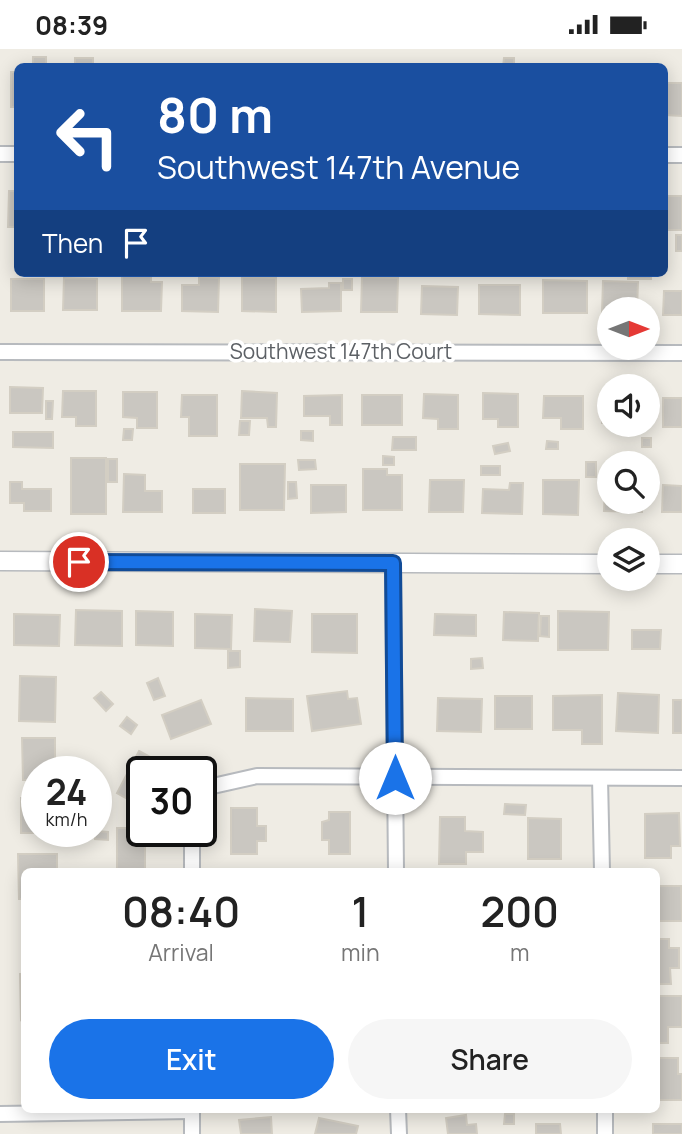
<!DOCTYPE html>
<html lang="en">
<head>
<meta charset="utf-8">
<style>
  body { margin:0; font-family:Manrope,sans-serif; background:#f6f6f6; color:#222; height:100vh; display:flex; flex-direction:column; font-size:26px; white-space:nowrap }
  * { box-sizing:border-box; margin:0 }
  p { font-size:23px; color:#767676 }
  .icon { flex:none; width:38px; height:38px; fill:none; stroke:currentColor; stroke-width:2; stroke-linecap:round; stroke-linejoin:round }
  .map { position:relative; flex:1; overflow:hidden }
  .drawer { position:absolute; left:21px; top:819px; width:639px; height:245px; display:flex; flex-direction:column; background:#fff; border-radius:10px; box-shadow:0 4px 18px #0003 }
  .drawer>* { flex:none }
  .banner { position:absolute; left:14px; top:14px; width:654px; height:214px; border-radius:10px; box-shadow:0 4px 18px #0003; background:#1a4fa0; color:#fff; overflow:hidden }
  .needle { width:46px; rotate:90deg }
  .tools { position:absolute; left:597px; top:248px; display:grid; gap:14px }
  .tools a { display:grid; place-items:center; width:63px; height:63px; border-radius:50%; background:#fff; box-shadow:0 4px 18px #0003; font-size:35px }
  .speed { position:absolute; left:21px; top:707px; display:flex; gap:14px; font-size:35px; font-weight:700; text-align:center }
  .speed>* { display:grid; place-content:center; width:91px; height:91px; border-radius:50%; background:#fff; box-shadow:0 4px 18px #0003; line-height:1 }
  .speed small { font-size:18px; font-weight:400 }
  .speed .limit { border:4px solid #111; border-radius:10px; background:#fff; color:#111 }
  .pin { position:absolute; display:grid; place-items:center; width:60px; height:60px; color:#fff; margin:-30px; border:4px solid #fff; border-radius:50%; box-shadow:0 2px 7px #0007 }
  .me { position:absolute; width:77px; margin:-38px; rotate:0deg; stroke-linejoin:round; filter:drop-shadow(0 0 5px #0008) }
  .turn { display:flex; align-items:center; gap:24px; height:147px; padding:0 28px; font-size:32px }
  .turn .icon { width:91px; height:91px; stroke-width:2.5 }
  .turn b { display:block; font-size:49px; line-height:60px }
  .then { display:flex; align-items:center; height:66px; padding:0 28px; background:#0003; gap:14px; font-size:26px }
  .eta { display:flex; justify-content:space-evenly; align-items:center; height:119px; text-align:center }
  .eta b { font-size:42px; font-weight:600; line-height:49px }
  .primary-button { display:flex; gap:14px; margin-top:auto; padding:14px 28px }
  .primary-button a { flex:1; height:80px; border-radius:42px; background:#1a73e8; color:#fff; font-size:28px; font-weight:600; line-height:80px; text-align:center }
  .primary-button a+a { background:#f6f6f6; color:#222 }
  .status { display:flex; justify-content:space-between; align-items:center; height:49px; padding:0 35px; background:#fff; direction:ltr }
  .status svg { height:19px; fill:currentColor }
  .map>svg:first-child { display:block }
  .building { fill:#cac7c1; stroke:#d3cec3; stroke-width:2 }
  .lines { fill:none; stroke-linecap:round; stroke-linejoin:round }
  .minor-casing { stroke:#b7babe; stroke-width:18 }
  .tertiary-casing { stroke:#b7babe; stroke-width:21 }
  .minor { stroke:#fff; stroke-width:14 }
  .tertiary { stroke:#fff; stroke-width:18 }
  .route-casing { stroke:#114b97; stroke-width:18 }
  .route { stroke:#1a73e8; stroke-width:12 }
  .labels { text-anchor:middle; stroke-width:7; stroke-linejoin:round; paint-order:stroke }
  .street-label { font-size:21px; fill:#5c6065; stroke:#fff }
</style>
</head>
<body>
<div class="status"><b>08:39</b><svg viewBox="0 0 49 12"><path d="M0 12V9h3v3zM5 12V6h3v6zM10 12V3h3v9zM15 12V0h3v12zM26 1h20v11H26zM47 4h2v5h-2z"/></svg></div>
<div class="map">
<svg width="682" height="1085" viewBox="0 0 682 1085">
  <rect width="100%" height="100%" fill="#efece4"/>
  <g class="building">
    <rect x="33" y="8" width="13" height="9"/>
    <rect x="75" y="9" width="18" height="9"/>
    <polygon points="504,9 514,9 514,18 503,18"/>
    <rect x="11" y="23" width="7" height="35"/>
    <polygon points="665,34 682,34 682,67 665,66"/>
    <polygon points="9,142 18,142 18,178 8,178"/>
    <rect x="665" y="147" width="17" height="34"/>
    <rect x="676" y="186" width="6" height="16"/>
    <rect x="628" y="224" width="23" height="6"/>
    <polygon points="122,226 151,226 151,233 162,233 161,262 122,262"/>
    <polygon points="199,228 219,229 218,263 182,262 182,236 199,236"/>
    <polygon points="242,228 276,229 276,263 242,262"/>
    <polygon points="362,228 398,229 397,263 361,263"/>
    <polygon points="64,229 97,230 97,261 63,261"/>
    <rect x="11" y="230" width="33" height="32"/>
    <rect x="343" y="230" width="9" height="11"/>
    <polygon points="543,231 587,232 587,264 543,264"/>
    <polygon points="603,232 638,233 637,261 609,261 609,264 602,264"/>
    <polygon points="329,234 341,234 341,262 302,263 301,240 329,239"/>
    <polygon points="479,236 520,236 520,266 479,265"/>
    <polygon points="422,237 458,238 457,266 421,265"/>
    <polygon points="664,242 682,242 682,266 663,266"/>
    <polygon points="10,338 43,339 42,364 10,364"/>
    <polygon points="63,342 96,342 96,377 76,377 76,368 62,368"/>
    <polygon points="242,342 277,344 276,378 268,378 267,369 241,369"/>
    <polygon points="123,343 157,343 157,379 137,379 137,369 123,368"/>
    <polygon points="483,344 518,345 518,378 498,378 498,370 483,370"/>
    <polygon points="424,345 458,346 458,380 438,380 438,370 423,369"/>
    <polygon points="182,346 217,346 217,387 189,387 189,368 181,368"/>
    <polygon points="342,346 342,376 330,376 330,367 304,367 304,347"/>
    <rect x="362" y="346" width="40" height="30"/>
    <polygon points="544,347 583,347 583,380 561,380 561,369 543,369"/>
    <polygon points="603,347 609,347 609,374 602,374"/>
    <rect x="663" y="349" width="19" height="29"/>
    <polygon points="46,352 53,352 52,370 46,370"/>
    <polygon points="240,372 250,372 249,386 239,386"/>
    <polygon points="124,380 133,380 132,391 123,391"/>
    <polygon points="301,382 313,382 313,392 301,391"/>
    <polygon points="13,383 53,383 53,399 13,398"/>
    <polygon points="393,388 416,388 416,401 392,401"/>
    <rect x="642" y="389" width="9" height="9"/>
    <polygon points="547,392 558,393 558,400 546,400"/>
    <polygon points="508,394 510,402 495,405 493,397"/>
    <polygon points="383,407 394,408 394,416 383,416"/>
    <rect x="71" y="409" width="35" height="56"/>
    <rect x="108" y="410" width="9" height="23"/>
    <polygon points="298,411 315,411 316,420 299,421"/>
    <rect x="586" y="413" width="10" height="15"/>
    <polygon points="240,415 285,415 284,461 240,461"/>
    <rect x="481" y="417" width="19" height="9"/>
    <polygon points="363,420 387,420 387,426 402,426 402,461 363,461"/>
    <polygon points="124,425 145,426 145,442 162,442 162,463 123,463"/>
    <polygon points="430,431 464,431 463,463 429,463"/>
    <polygon points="543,431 579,431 578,466 543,465"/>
    <polygon points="10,433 22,433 22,440 51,440 51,462 24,462 24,454 10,454"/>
    <polygon points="288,433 296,433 297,449 288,450"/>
    <polygon points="510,434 523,434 522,465 482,464 483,440 509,441"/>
    <polygon points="311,436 346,436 346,463 311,464"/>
    <polygon points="663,436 682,437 682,463 662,463"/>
    <rect x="193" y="440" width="32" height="24"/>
    <polygon points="605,440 609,440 609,453 642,453 642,463 604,462"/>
    <polygon points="255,560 292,562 290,593 254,592"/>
    <polygon points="76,561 122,562 122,597 75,596"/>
    <polygon points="136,562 173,563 173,597 136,596"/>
    <polygon points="558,562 609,563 608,601 558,601"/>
    <polygon points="504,563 539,564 538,592 503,591"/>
    <polygon points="14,565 60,566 59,597 14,596"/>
    <polygon points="195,565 232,566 231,600 195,599"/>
    <polygon points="312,565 357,565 357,604 312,603"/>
    <polygon points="435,565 476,566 476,587 434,586"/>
    <polygon points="541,567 549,567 549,588 540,587"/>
    <polygon points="632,581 661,581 660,600 632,600"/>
    <polygon points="228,602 240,602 240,618 228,619"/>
    <polygon points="482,609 483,619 471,620 471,610"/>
    <polygon points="20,627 56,628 55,673 19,672"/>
    <polygon points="158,629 165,647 154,651 147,634"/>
    <polygon points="347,642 348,650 357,649 361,675 312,682 307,647"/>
    <polygon points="101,643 113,655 106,662 94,649"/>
    <polygon points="618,644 659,646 658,684 616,682"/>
    <polygon points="602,646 602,695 582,695 582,681 553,681 553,647"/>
    <rect x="495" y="647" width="37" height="33"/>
    <polygon points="246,649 293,650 293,682 246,682"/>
    <polygon points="438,649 482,650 481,683 437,682"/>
    <polygon points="201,651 211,675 171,690 162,666"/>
    <rect x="673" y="651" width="9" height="33"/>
    <polygon points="127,668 137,676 131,685 120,677"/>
    <polygon points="22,689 55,689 55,723 37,723 37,731 23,731"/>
    <polygon points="139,702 165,716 161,723 142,723 142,758 117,744"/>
    <polygon points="21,749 37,749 37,782 56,782 56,784 21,784"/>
    <polygon points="505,755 526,756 525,766 504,765"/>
    <polygon points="231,759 257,759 257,777 266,777 266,792 257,792 257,805 231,805"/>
    <polygon points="329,763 350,763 350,805 329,805 329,791 322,791 322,773 329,771"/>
    <polygon points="679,764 680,797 671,797 671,809 645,809 645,765"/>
    <polygon points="440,768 465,768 465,782 483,783 483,803 466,803 466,815 439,815"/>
    <polygon points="528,769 561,770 561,810 528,810"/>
    <polygon points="117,779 142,779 142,782 145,782 145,822 117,822"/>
    <polygon points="95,782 108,783 108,791 95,790"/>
    <polygon points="18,805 57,805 57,822 24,822 24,850 19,850"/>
    <polygon points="656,837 681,837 682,872 656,872"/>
    <polygon points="656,890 669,890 669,899 679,899 679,919 670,919 671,935 656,935"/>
    <polygon points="20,925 24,925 24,970 21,971"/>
    <polygon points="656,947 682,947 682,978 668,978 668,994 656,994"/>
    <polygon points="656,1009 678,1009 678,1025 682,1025 682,1051 656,1051"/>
    <polygon points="505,1065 514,1065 514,1075 504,1075"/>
    <polygon points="466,1066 467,1076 476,1075 477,1085 448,1085 446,1069"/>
    <polygon points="271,1068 272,1085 241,1085 239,1071"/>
    <polygon points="319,1069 358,1077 356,1085 315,1085"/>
    <polygon points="536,1075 560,1075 561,1085 536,1085"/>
    <rect x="653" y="1075" width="29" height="10"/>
  </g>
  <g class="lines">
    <defs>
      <g id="minor">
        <polyline points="0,105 18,105"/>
        <polyline points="665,106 682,106"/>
        <polyline points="0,303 682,304"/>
        <polyline points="393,515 396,822"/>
        <polyline points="600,729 602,822"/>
        <polyline points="201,749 204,739 257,727 682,729"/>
        <polyline points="192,822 192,782"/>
        <polyline points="192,1060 192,1085"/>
        <polyline points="398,1060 399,1085"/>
        <polyline points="605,1060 605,1085"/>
        <polyline points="0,1065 192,1062"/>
      </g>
      <g id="tertiary">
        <polyline points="0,512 609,515"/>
        <polyline points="648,515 682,515"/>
      </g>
    </defs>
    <use href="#minor" class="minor-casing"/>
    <use href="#tertiary" class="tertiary-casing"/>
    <use href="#minor" class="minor"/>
    <use href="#tertiary" class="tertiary"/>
  </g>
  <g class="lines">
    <defs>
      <polyline id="route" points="79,513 393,514 395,729"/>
    </defs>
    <use href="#route" class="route-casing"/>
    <use href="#route" class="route"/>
  </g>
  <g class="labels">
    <g class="street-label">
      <text x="341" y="310">Southwest 147th Court</text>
    </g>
  </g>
</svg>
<div class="tools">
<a><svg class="needle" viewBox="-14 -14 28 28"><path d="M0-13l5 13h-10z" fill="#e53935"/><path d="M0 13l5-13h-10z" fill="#767676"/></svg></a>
<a><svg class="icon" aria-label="sound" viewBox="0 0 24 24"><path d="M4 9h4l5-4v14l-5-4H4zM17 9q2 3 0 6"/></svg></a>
<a><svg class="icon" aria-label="search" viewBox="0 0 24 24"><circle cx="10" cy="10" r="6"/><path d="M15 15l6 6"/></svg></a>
<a><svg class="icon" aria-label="layers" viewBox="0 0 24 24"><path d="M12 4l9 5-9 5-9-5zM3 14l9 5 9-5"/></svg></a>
</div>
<div class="speed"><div>24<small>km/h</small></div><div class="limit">30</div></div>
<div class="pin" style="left:79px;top:513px;background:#d93025"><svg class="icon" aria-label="arrive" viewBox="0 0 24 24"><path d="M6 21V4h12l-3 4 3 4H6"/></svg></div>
<svg class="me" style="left:395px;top:729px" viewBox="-20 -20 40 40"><circle r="19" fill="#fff"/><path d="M0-13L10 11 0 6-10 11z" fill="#1a73e8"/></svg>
<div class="banner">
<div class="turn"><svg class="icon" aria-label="left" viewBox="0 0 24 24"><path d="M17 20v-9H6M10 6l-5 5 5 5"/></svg><div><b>80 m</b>Southwest 147th Avenue</div></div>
<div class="then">Then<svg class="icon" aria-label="arrive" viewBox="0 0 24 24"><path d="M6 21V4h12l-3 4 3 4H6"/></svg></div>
</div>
<section class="drawer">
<div class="eta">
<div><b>08:40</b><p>Arrival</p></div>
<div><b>1</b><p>min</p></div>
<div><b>200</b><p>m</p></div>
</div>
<div class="primary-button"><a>Exit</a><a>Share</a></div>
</section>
</div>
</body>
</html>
